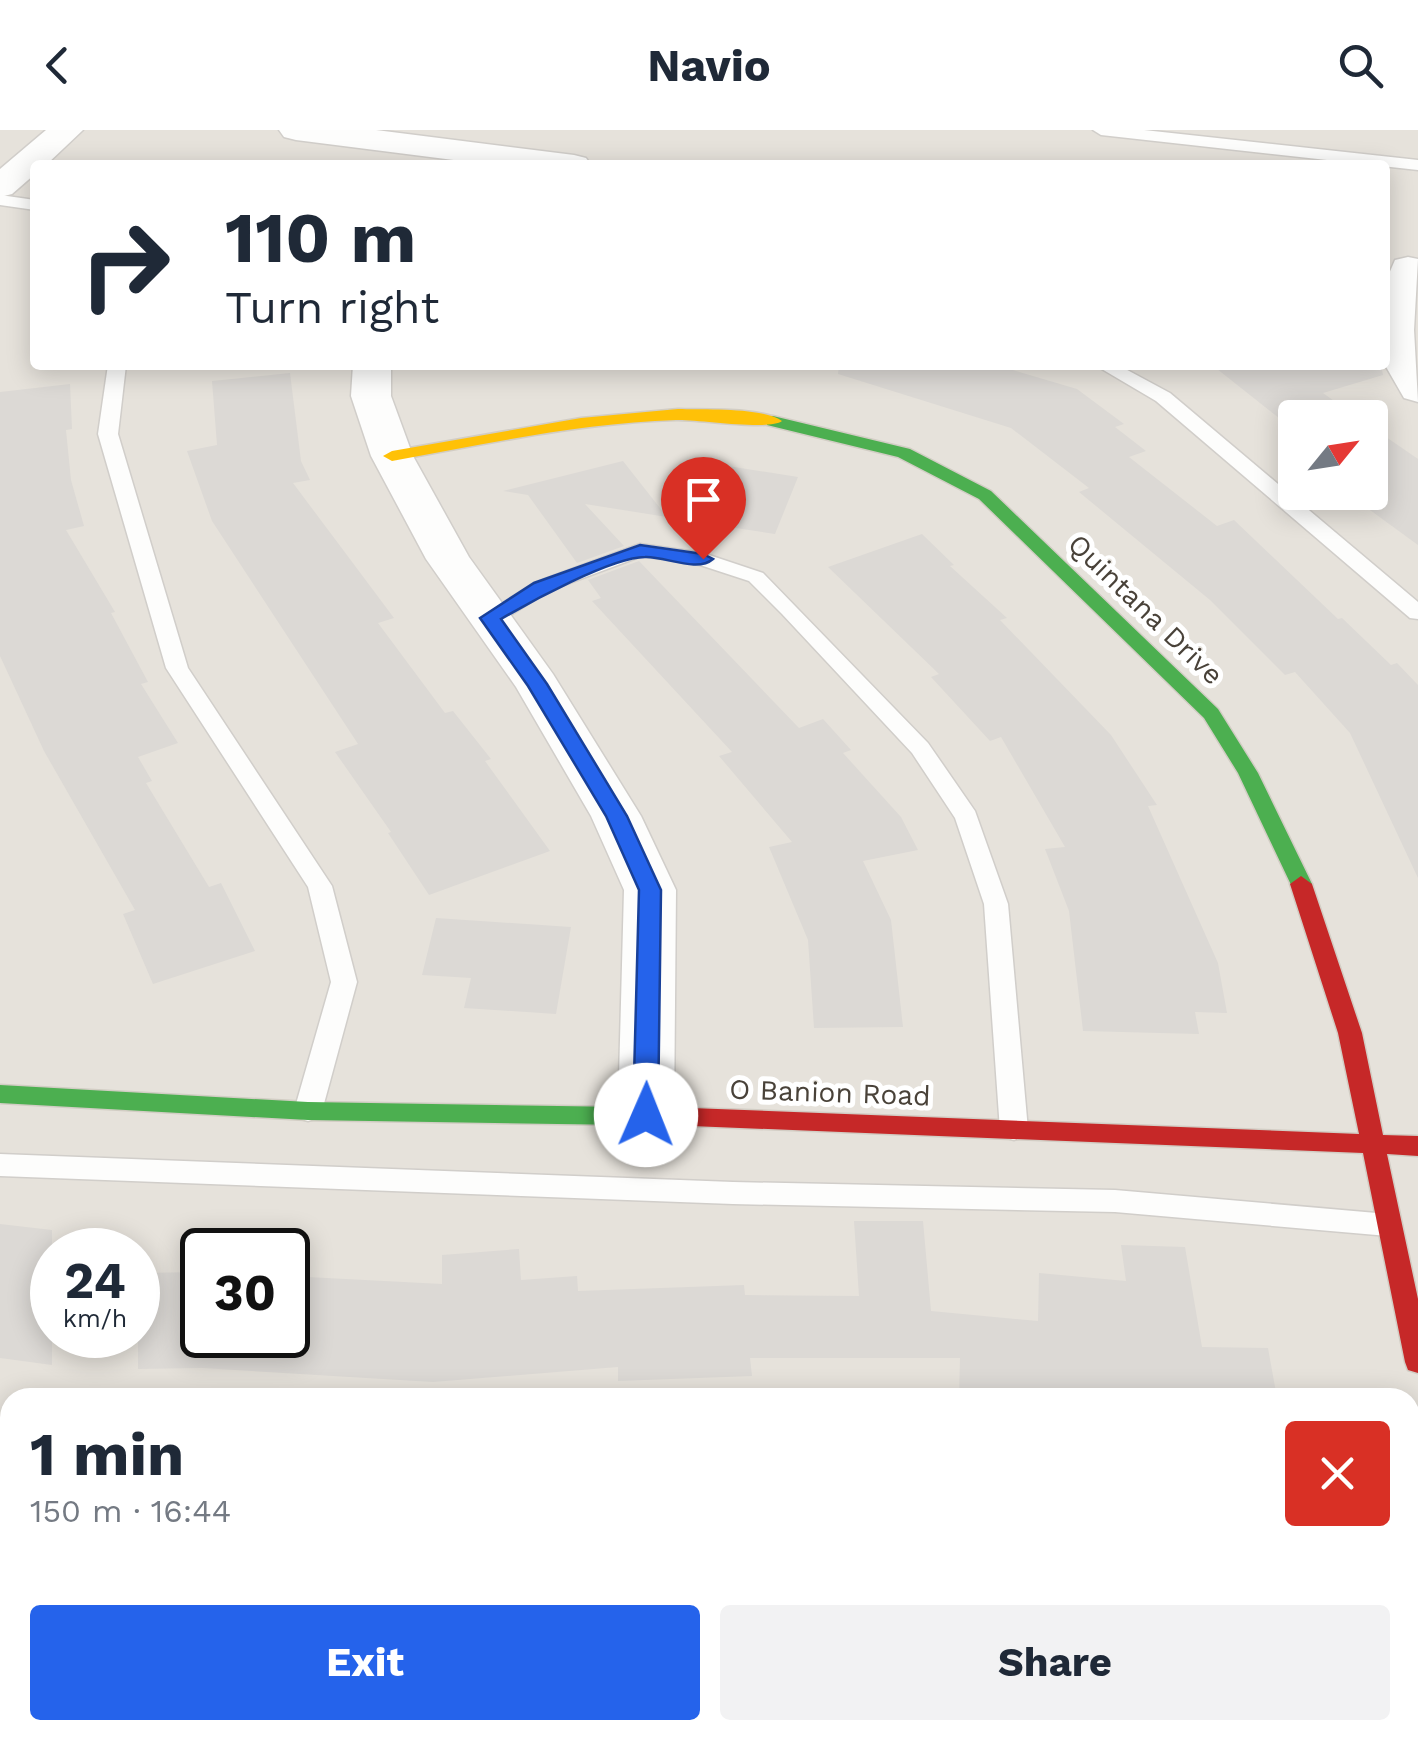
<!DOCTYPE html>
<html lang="en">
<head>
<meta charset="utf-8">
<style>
  body { margin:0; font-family:"Work Sans",sans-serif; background:#f2f2f3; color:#1f2937; height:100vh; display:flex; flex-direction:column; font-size:38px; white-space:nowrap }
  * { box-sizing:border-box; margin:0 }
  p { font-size:32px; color:#747a83 }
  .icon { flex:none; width:55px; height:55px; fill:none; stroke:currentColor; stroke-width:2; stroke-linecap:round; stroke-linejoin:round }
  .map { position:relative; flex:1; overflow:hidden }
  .panel { position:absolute; left:0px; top:1258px; width:1420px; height:352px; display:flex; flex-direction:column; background:#fff; border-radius:30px 30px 0 0; box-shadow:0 5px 25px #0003 }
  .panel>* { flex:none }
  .guide { position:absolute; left:30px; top:30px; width:1360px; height:210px; border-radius:10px; box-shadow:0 5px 25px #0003; background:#fff; color:#1f2937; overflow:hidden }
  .needle { width:65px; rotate:60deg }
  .tools { position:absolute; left:1278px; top:270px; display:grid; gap:20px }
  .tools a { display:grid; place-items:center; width:110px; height:110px; border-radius:10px; background:#fff; box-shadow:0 5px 25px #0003; font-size:50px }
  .speed { position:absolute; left:30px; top:1098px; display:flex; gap:20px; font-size:50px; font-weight:700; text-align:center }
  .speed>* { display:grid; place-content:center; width:130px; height:130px; border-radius:50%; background:#fff; box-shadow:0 5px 25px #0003; line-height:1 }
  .speed small { font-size:25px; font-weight:400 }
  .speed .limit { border:5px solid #111; border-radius:15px; background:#fff; color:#111 }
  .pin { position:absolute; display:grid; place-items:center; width:85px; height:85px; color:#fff; margin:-102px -42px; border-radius:50% 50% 50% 0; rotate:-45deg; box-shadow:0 0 10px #0007 }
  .pin .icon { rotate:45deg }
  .me { position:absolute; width:110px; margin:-55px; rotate:1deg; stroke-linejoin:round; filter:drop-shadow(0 0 8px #0008) }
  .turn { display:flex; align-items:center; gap:35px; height:210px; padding:0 30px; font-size:45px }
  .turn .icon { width:130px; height:130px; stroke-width:2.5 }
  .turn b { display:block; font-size:70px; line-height:85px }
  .round { display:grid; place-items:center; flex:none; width:105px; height:105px; border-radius:10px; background:#f2f2f3 }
  .summary { display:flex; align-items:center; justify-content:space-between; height:170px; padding:0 30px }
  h1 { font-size:60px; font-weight:700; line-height:75px }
  .action { display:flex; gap:20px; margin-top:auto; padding:20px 30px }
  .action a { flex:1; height:115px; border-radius:10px; background:#2563eb; color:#fff; font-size:40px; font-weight:700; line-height:115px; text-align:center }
  .action a+a { background:#f2f2f3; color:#1f2937 }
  header { display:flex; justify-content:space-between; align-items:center; height:130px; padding:0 30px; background:#fff; font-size:45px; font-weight:700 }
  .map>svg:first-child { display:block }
  .residential { fill:#e6e2db; fill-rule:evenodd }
  .building { fill:#dcd9d5 }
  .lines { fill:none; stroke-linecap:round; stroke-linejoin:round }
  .lane-casing { stroke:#d1ceca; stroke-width:3 }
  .street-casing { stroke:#d1ceca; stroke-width:3 }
  .fast-casing { stroke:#d2cdc4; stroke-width:3 }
  .slow-casing { stroke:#d2cdc4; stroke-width:3 }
  .jam-casing { stroke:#d2cdc4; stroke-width:3 }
  .lane { fill:#fdfdfc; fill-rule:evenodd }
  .street { fill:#fdfdfc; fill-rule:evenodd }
  .fast { fill:#4caf50; fill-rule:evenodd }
  .slow { fill:#ffc107; fill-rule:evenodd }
  .jam { fill:#c62828; fill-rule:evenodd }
  .route { fill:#2563eb; stroke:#184099; stroke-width:2.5 }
  .labels { text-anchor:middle; stroke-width:10; stroke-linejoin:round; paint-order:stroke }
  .street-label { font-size:28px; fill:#494239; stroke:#fff }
</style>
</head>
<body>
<header><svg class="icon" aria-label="back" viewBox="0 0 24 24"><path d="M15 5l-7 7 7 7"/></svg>Navio<svg class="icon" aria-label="search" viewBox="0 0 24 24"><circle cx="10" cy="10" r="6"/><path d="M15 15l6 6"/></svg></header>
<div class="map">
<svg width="1418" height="1608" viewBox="0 0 1418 1608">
  <rect width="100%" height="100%" fill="#f3f0ed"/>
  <path class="residential" d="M0,0H1418V1608H0ZM35,35H1385V235H35ZM1295,288H1370V362H1295ZM52,1120H138V1205H52ZM202,1120H288V1205H202ZM10,1268H1410V1600H10Z"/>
  <g class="building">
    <polygon points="839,235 996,235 1077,259 1124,294 1115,297 1146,321 1129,327 1217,396 1234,390 1338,489 1342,488 1391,535 1397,533 1418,555 1418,748 1350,603 1295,542 1285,545 1210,470 1079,362 1089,358 1011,298 838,244"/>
    <polygon points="1212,235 1381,235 1383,245 1323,263 1358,288 1279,288"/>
    <polygon points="290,243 301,331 310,350 293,353 394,488 378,493 445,583 453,581 491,629 485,631 550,721 429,765 388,703 391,702 335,622 358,614 212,391 187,321 217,315 212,251"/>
    <polygon points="70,254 72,299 66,300 71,350 84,396 66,400 115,482 111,483 148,552 141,554 178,613 138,627 152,651 146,653 209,757 221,753 255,821 153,854 123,784 135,780 44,621 0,526 0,262"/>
    <polygon points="1370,296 1418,329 1418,415 1370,380"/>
    <polygon points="623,331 667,387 585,374 624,416 577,433 528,365 503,361"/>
    <polygon points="703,332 798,347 775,404 676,389"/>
    <polygon points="922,404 954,435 950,436 1007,488 1000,490 1111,605 1157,675 1148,676 1218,833 1227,883 1195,882 1199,904 1083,901 1069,781 1045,719 1065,717 1001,607 990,611 931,547 939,544 828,437"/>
    <polygon points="639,431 799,598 823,589 851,620 843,623 901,687 918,720 863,731 891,790 903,897 814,898 808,810 769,717 792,712 719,626 732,622 592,471 601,468 588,450"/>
    <polygon points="436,788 571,797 556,884 464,878 471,848 422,845"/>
    <polygon points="854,1091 923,1091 931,1181 1038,1191 1039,1143 1126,1151 1121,1115 1185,1117 1202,1217 1268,1218 1277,1268 959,1268 960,1228 750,1228 752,1246 618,1251 618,1237 433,1252 202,1238 138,1239 138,1143 202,1142 202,1205 288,1205 288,1146 442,1154 442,1125 519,1119 521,1150 577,1146 578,1161 744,1155 745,1165 859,1166"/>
    <polygon points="0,1094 52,1100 52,1235 0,1228"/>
  </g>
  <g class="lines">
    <defs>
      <g id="lane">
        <polygon points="1093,0 1144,0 1418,30 1418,40 1101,5"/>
        <polygon points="0,65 35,70 35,80 0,75"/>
        <polygon points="108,235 126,235 118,304 188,538 332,756 357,852 322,981 318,988 308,991 298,988 294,981 331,852 308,757 166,538 98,304"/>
        <polygon points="1095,235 1118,235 1170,263 1418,472 1418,489 1410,488 1156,271"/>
        <polygon points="640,414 703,423 763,443 928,613 975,681 1008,774 1028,1000 1024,1007 1014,1010 1004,1007 1000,1000 984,774 955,688 912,623 782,484 749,451 700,435 642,426 548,461 498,493 490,494 479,488 534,453"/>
        <polygon points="0,1024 733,1052 1115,1060 1388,1084 1398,1087 1402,1095 1398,1103 1388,1106 1115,1082 733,1074 0,1046"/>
      </g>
      <g id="street">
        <polygon points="46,0 83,0 46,35 35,35 35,44 12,64 0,67 0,39"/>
        <polygon points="279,0 376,0 574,25 586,28 591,35 493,35 296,10 284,7"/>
        <polygon points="1408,127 1418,129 1414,200 1418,272 1404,268 1385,235 1385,153 1395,130"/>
        <polygon points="353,235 391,235 391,266 413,326 469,427 553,544 641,686 676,760 674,985 666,1000 646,1007 626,1000 618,985 624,760 591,686 516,557 426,429 371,326 351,266"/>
        <polygon points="0,1331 10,1332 10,1390 0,1389"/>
        <polygon points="1410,1482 1418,1483 1418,1547 1410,1546"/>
      </g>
      <g id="fast">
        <polygon points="773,286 910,319 991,361 1218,579 1258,643 1312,754 1309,759 1293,759 1238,643 1204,588 979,369 898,327 767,295 767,287"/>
        <polygon points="0,955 308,972 691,978 700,980 703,987 700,994 691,996 308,990 0,973"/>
      </g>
      <path id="slow" d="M678,279C704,280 762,277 782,291C769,301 697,289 676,290C580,293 486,314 392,331L383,326L392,321L581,288Z"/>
      <polygon id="jam" points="1301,746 1312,754 1362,903 1383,1005 1418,1006 1418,1026 1387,1024 1418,1169 1418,1243 1408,1240 1405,1232 1363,1023 691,996 682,994 679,987 682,980 691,978 1359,1004 1338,903 1290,754"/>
    </defs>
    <use href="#lane" class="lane-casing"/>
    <use href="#street" class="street-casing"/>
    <use href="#fast" class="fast-casing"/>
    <use href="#slow" class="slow-casing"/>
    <use href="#jam" class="jam-casing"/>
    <use href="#lane" class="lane"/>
    <use href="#street" class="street"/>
    <use href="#fast" class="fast"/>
    <use href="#slow" class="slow"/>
    <use href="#jam" class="jam"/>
  </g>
  <path class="route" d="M640,415L703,424L713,429C697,443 665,426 645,427C612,427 530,472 501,489L547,554L627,686L661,760L658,985L654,992H637L633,985L639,760L606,686L528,556L480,488L534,453Z"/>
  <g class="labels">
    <g class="street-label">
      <text transform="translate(1146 479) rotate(44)" y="10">Quintana Drive</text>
      <text transform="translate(830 962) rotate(2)" y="10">O Banion Road</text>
    </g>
  </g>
</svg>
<div class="tools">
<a><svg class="needle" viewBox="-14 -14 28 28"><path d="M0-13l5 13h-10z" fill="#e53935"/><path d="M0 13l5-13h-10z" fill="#747a83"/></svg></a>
</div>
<div class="speed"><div>24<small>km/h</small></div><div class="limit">30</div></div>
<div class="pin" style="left:703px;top:429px;background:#d93025"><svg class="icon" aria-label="arrive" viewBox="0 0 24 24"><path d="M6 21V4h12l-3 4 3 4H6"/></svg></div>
<svg class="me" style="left:646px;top:985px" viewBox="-20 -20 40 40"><circle r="19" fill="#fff"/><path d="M0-13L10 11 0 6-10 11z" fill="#2563eb"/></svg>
<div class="guide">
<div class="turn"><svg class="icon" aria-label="right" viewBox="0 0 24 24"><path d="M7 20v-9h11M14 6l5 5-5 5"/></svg><div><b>110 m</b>Turn right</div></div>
</div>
<section class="panel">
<div class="summary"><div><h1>1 min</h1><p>150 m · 16:44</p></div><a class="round" style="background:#d93025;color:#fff"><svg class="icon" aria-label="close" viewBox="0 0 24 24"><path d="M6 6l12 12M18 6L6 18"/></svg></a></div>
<div class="action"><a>Exit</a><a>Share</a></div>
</section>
</div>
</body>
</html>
